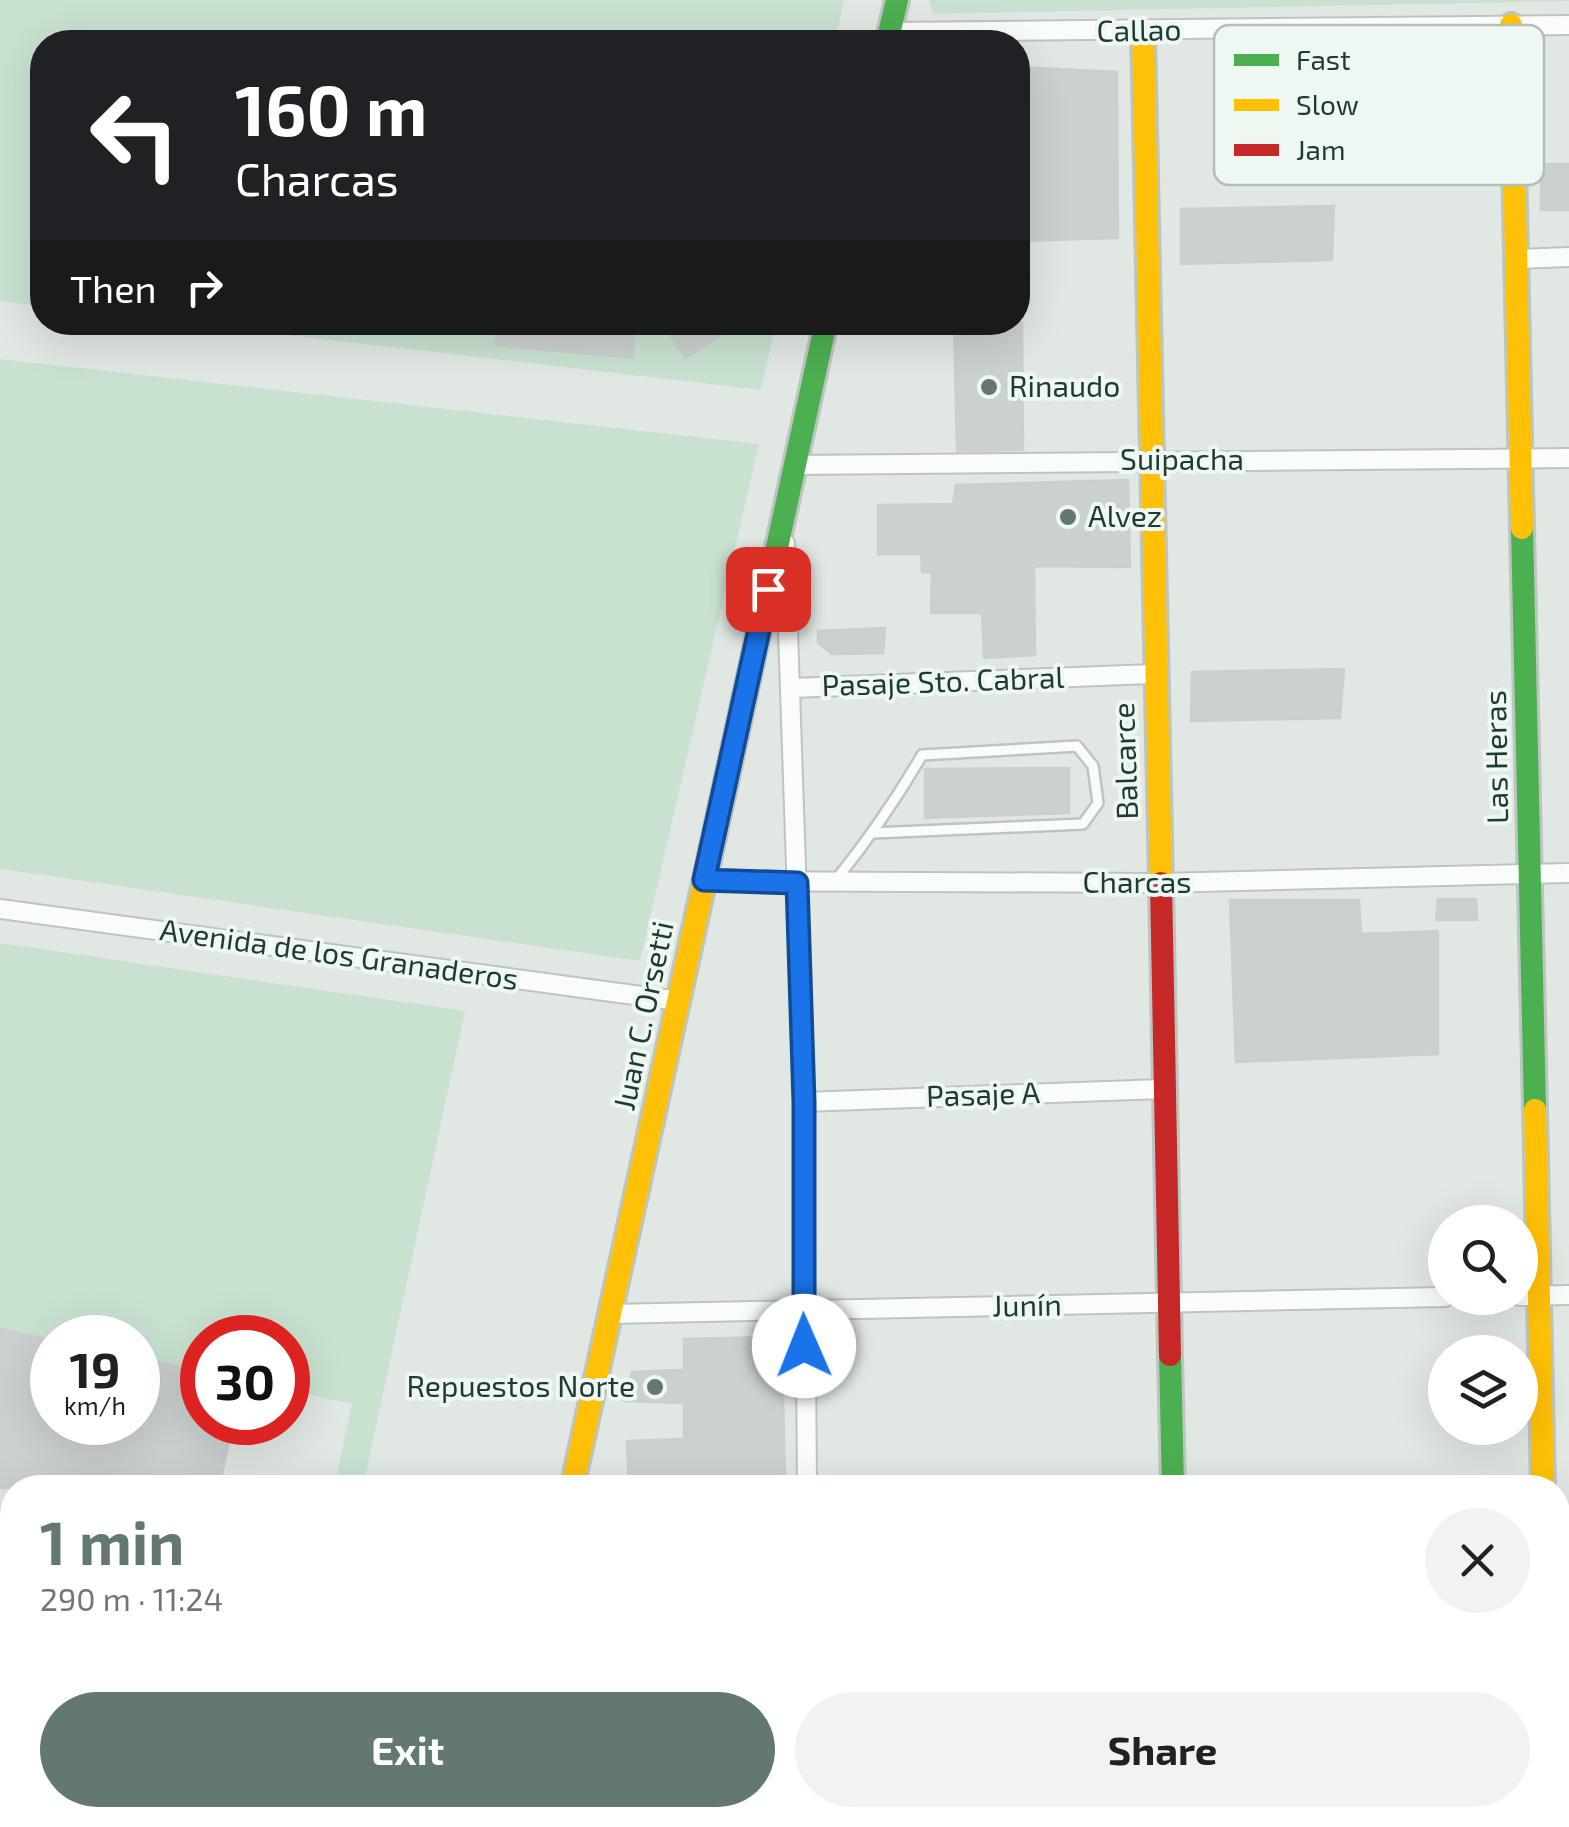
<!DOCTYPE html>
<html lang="en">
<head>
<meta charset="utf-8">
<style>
  body { margin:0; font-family:"Exo 2",sans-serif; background:#f2f2f2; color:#202124; height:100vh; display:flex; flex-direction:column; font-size:38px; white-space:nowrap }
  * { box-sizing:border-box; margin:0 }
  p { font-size:32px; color:#757577 }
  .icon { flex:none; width:55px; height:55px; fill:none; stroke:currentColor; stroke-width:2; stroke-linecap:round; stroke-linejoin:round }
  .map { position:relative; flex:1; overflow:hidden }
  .side { position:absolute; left:0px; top:1475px; width:1570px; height:352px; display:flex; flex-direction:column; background:#fff; border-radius:40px 40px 0 0; box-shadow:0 10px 40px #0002 }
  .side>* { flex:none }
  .guide { position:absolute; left:30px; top:30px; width:1000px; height:305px; border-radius:40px; box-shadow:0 10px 40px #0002; background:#202124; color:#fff; overflow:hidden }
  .controls { position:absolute; left:1428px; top:1205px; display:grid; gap:20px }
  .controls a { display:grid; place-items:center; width:110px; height:110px; border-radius:50%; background:#fff; box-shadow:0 10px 40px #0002; font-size:50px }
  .speed { position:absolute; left:30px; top:1315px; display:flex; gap:20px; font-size:50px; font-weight:700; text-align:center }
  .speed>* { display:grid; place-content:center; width:130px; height:130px; border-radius:50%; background:#fff; box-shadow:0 10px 40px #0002; line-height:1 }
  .speed small { font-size:25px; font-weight:400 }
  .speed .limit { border:15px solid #d22; background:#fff; color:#111 }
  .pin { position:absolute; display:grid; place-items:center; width:85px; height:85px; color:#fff; margin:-42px; border-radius:20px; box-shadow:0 5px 15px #0006 }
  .me { position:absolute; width:110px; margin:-55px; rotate:359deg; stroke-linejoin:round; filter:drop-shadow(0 0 8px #0008) }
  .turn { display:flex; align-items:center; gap:35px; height:210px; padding:0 40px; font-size:45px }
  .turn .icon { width:130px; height:130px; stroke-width:2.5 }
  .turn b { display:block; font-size:70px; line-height:85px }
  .then { display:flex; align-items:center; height:95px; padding:0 40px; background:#0003; gap:20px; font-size:38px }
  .round { display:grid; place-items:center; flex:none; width:105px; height:105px; border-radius:52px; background:#f2f2f2 }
  .overview { display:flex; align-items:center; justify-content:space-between; height:170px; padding:0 40px }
  h1 { font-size:60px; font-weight:700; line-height:75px; color:#627871 }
  .button { display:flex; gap:20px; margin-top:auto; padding:20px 40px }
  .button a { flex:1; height:115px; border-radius:60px; background:#627871; color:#fff; font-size:40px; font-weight:700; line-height:115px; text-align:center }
  .button a+a { background:#f2f2f2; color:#202124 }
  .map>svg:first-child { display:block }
  .green { fill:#c9e2d0 }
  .building { fill:#cbd1ce; stroke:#cad1cd; stroke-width:2.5 }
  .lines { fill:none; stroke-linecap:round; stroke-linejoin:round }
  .lane-casing { stroke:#bec5c1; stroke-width:14 }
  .street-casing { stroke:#bec5c1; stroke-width:22 }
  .fast-casing { stroke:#bdc5c2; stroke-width:28 }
  .slow-casing { stroke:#bdc5c2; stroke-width:28 }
  .jam-casing { stroke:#bdc5c2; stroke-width:28 }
  .lane { stroke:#fafcfb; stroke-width:9 }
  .street { stroke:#fafcfb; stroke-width:18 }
  .fast { stroke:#4caf50; stroke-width:22 }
  .slow { stroke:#ffc107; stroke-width:22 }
  .jam { stroke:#c62828; stroke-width:22 }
  .route-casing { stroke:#114b97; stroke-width:25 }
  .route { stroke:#1a73e8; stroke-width:18 }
  .poi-dot { fill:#627871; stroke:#eef7f2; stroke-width:4 }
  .labels { text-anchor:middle; stroke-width:8; stroke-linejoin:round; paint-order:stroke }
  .street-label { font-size:30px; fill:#1e3b33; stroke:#eef7f2 }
  .poi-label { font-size:30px; fill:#1e3b33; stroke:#eef7f2; text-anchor:start }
  .key { fill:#eef7f2; stroke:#b0bfb9; stroke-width:2.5 }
  .key-label { font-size:28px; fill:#1e3b33 }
</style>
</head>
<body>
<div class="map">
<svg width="1569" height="1827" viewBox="0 0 1569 1827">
  <rect width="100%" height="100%" fill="#e1e8e4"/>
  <g class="green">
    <polygon points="0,0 844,0 835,42 42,42 42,306 0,301"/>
    <polygon points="929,0 1569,0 1569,1 933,14"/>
    <polygon points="184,323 776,323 761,390"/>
    <polygon points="0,359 759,444 640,961 0,869"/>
    <polygon points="0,943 465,1011 363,1487 334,1487 352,1404 288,1390 288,1338 202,1338 202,1372 138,1358 138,1338 52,1339 0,1328"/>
  </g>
  <g class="building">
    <polygon points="1018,67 1117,72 1118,238 1018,241"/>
    <rect x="1541" y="164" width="28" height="46"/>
    <polygon points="1334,206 1332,260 1181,264 1181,209"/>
    <polygon points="498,322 636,322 632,358 496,345"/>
    <polygon points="687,322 740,322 685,358 670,334"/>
    <polygon points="954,322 1022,322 1023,450 957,451"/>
    <polygon points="1128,480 1130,567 1034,566 1035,655 984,658 982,613 931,613 932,573 922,572 921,554 878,554 878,505 953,504 956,485"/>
    <polygon points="885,628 883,653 832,654 818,643 818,631"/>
    <polygon points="1344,669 1340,718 1191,721 1192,672"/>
    <polygon points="1069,768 1069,813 925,818 925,769"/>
    <polygon points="1438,899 1476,899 1477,920 1436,920"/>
    <polygon points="1230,900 1359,900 1361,934 1438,931 1438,1054 1236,1062"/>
    <polygon points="0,1329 52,1340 52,1422 138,1422 138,1358 202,1372 202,1422 233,1422 219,1488 0,1488"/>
    <polygon points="771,1337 782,1344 785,1488 629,1488 627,1441 684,1439 684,1403 625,1401 632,1372 684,1370 684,1339"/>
  </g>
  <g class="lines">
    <defs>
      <path id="lane" d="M835,881C868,840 896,800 922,755L1077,746L1093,766L1098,803L1083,824L873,833"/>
      <g id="street">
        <polyline points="889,32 1569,25"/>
        <polyline points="1516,259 1569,257"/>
        <polyline points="795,465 1569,458"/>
        <polyline points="785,543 804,1102 807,1488"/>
        <polyline points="792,688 1153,674"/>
        <polyline points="704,881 1160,883 1569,873"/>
        <polyline points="0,909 678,1001"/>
        <polyline points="804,1102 1162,1089"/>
        <polyline points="1520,1296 1569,1295"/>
        <polyline points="609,1314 1445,1297"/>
        <polyline points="1558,1717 1569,1717"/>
        <polyline points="812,1815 812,1827"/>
        <polyline points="1182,1815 1182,1827"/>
        <polyline points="1551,1815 1551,1827"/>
      </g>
      <g id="fast">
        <polyline points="887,42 897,0"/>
        <polyline points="1522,528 1535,1110"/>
        <polyline points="726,782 826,322"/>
        <polyline points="1170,1355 1173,1488"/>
        <polyline points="498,1827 500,1815"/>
      </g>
      <g id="slow">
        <polyline points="1511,25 1522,528"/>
        <polyline points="1143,32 1161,883"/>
        <polyline points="1535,1110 1543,1488"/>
        <polyline points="572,1488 726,782"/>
      </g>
      <polyline id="jam" points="1161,883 1170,1355"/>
    </defs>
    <use href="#lane" class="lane-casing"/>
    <use href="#street" class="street-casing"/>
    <use href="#fast" class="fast-casing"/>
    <use href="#slow" class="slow-casing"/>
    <use href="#jam" class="jam-casing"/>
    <use href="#lane" class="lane"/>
    <use href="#street" class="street"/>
    <use href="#fast" class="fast"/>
    <use href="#slow" class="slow"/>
    <use href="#jam" class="jam"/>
  </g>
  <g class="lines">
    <defs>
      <polyline id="route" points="768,589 704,880 797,883 804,1102 804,1346"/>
    </defs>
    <use href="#route" class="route-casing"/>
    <use href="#route" class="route"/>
  </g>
  <g class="poi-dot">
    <circle cx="989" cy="387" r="10"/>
    <circle cx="1068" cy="517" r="10"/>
    <circle cx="655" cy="1387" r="10"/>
  </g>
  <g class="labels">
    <g class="street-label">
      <text transform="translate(1139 31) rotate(-1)" y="10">Callao</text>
      <text x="1182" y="470">Suipacha</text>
      <text transform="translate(943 682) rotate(-2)" y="10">Pasaje Sto. Cabral</text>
      <text transform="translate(1497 757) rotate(-91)" y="10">Las Heras</text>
      <text transform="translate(1126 761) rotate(-92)" y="10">Balcarce</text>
      <text x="1137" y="893">Charcas</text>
      <text transform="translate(339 955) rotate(8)" y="10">Avenida de los Granaderos</text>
      <text transform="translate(644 1016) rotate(-78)" y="10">Juan C. Orsetti</text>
      <text transform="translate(983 1095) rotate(-2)" y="10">Pasaje A</text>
      <text transform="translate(1027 1306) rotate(-1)" y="10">Junín</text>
    </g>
    <g class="poi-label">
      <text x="1009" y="397">Rinaudo</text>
      <text x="1088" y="527">Alvez</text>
      <text x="635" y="1397" text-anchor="end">Repuestos Norte</text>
    </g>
  </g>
  <rect x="1214" y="25" width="330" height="160" rx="15" class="key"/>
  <rect x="1234" y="54" width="45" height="12" fill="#4caf50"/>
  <rect x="1234" y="99" width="45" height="12" fill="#ffc107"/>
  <rect x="1234" y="144" width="45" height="12" fill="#c62828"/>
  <g class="key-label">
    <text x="1296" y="70">Fast</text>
    <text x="1296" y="115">Slow</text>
    <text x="1296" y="160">Jam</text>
  </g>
</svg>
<div class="controls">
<a><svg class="icon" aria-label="search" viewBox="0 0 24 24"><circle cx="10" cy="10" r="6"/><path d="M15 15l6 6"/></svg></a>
<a><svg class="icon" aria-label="layers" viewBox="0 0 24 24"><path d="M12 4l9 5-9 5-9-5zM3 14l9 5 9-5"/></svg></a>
</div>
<div class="speed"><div>19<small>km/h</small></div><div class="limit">30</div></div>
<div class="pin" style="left:768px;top:589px;background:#d93025"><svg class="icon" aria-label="arrive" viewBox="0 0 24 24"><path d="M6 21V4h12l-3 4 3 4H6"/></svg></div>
<svg class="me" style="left:804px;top:1346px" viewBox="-20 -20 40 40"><circle r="19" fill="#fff"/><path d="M0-13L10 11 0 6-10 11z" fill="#1a73e8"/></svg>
<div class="guide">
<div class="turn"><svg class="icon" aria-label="left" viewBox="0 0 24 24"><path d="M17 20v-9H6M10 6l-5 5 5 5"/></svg><div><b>160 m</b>Charcas</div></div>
<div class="then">Then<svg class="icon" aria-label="right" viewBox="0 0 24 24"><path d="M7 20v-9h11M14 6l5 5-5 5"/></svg></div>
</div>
<section class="side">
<div class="overview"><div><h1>1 min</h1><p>290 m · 11:24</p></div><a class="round"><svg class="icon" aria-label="close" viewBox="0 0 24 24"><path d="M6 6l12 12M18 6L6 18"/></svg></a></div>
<div class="button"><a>Exit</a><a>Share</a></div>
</section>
</div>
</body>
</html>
